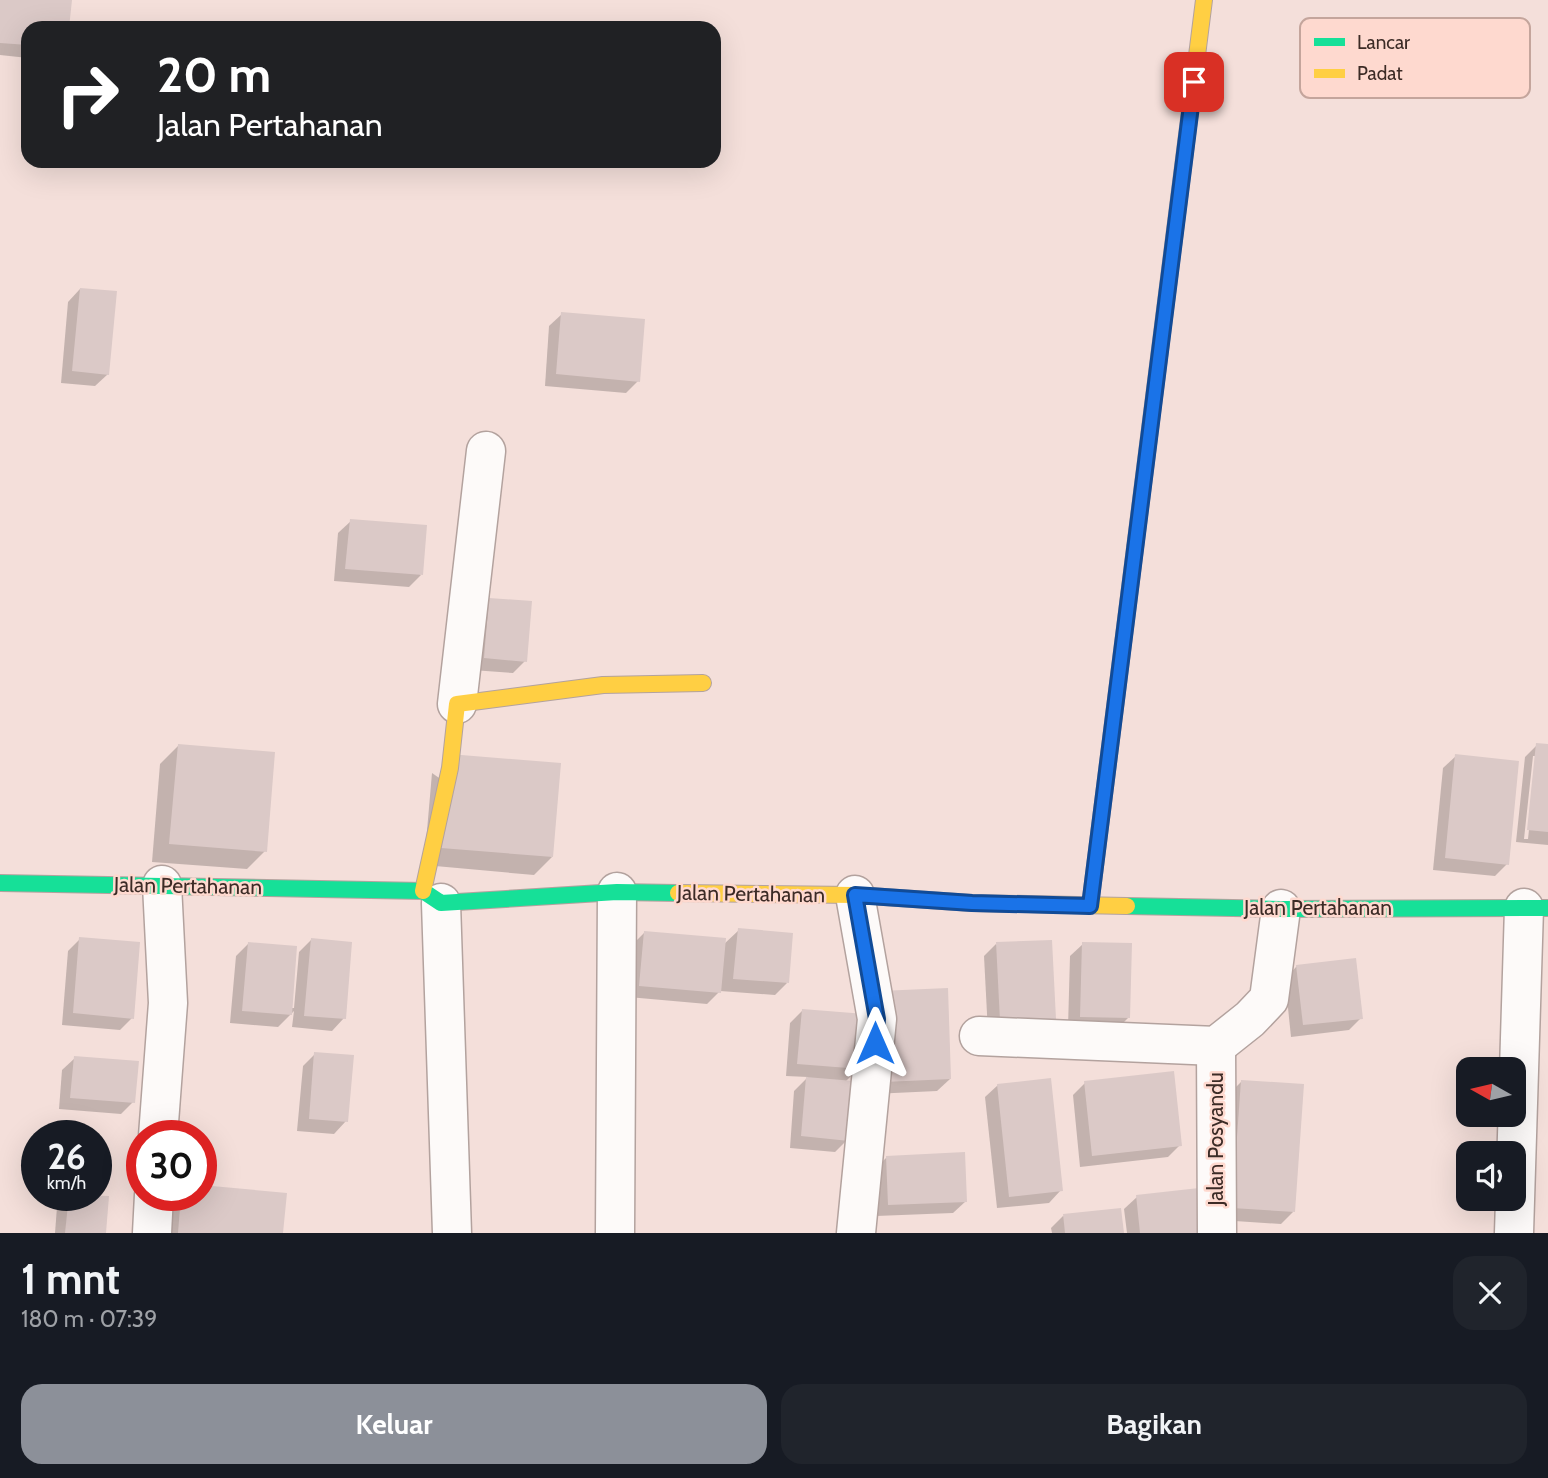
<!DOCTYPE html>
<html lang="id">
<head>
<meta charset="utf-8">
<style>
  body { margin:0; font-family:Cabin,sans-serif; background:#20242c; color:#f1f3f6; height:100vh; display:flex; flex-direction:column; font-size:26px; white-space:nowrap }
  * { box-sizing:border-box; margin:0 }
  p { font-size:23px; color:#9ea1a6 }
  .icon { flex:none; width:38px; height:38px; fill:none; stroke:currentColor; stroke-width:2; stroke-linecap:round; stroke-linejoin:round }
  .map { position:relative; height:1233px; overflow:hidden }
  .panel { display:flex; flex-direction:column; background:#171b24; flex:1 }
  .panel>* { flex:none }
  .top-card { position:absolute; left:21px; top:21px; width:700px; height:147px; border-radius:21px; box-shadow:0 7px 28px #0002; background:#202124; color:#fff; overflow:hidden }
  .needle { width:46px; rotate:278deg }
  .buttons { position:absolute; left:1456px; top:1057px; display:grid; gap:14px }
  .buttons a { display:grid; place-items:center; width:70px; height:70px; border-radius:14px; background:#171b24; box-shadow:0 7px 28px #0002; font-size:35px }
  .speed { position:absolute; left:21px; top:1120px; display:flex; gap:14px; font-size:35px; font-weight:700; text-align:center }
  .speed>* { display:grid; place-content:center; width:91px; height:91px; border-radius:50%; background:#171b24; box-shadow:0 7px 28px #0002; line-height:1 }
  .speed small { font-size:18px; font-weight:400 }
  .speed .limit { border:10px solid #d22; background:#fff; color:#111 }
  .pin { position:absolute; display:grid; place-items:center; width:60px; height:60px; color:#fff; margin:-30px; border-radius:14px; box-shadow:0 4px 10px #0006 }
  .me { position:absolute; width:77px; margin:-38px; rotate:0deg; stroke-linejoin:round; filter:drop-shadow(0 0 5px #0008) }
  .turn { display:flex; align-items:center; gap:24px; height:147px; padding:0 21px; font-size:32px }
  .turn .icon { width:91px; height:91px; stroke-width:2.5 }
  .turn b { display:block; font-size:49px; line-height:60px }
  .round { display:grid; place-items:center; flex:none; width:74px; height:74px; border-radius:21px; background:#20242c }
  .headline { display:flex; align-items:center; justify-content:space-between; height:119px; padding:0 21px }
  h1 { font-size:42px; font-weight:800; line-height:52px }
  .primary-button { display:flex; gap:14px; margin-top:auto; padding:14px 21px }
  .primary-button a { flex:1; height:80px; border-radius:21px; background:#8c9099; color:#fff; font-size:28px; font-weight:800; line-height:80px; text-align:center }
  .primary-button a+a { background:#20242c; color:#f1f3f6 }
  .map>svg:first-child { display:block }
  .shadow { fill:#0003; fill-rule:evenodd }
  .building { fill:#dbc9c7 }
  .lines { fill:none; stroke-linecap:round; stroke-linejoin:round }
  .street-casing { stroke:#b3a29e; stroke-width:41 }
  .fast-casing { stroke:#b3a29e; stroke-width:18 }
  .slow-casing { stroke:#b3a29e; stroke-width:18 }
  .street { stroke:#fdfaf9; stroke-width:38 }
  .fast { stroke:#16e098; stroke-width:16 }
  .slow { stroke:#ffcf43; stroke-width:16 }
  .route-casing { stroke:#114b97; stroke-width:18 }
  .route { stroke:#1a73e8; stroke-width:12 }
  .labels { text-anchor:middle; stroke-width:5; stroke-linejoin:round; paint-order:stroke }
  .street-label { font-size:21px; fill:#3c2b26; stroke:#fed9cf }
  .key { fill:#fed9cf; stroke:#c4a59c; stroke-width:2 }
  .key-label { font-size:19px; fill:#3c2b26 }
</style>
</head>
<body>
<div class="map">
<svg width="1548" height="1233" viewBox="0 0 1548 1233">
  <rect width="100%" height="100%" fill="#f4dfda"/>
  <g class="shadow">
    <polygon points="0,0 70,0 67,28 28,28 28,58 0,55"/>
    <polygon points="80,289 108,374 95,386 61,383 68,302"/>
    <polygon points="562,314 638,381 626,393 545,386 549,326"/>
    <polygon points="351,521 421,575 409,587 334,581 338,533"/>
    <polygon points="490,599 525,661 513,673 472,670 478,612"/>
    <path d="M1537,745L1548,746V845L1516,842L1525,757ZM1533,756H1537L1528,839H1524Z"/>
    <polygon points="178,746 265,851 247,869 152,862 160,764"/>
    <polygon points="1456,756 1507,864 1495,876 1433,870 1443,768"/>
    <polygon points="432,773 552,857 534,875 424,865"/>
    <polygon points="739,930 787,983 775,995 720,991 707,1004 628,997 632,945 644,933 723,945"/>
    <polygon points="80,939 132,1018 120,1030 62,1025 68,951"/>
    <polygon points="311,940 344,1018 332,1031 292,1027 294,1011 278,1027 230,1023 236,956 248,944 290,1008 294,1008 299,952"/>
    <polygon points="996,944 1054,1018 1041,1030 988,1033 984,956"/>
    <polygon points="1083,944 1128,1018 1116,1030 1068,1028 1070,956"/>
    <polygon points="1297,966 1361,1018 1349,1030 1291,1037 1285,979"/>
    <polygon points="869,1005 950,1079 937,1091 873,1094"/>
    <polygon points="803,1010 859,1068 845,1082 847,1140 835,1152 790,1148 794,1091 808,1077 786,1076 790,1023"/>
    <polygon points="315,1054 346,1121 334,1134 297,1131 303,1066"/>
    <polygon points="75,1058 133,1102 121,1114 59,1109 62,1070"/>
    <polygon points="1241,1082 1293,1212 1281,1224 1220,1220 1229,1094"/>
    <polygon points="1085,1083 1180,1145 1168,1157 1080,1167 1073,1095"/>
    <polygon points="998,1085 1061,1190 1049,1203 997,1208 985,1097"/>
    <polygon points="887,1157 966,1201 953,1213 876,1216 874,1170"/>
    <polygon points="69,1195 107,1198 105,1233 55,1233 57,1207"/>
    <polygon points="173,1195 201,1195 282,1233 167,1233"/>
    <polygon points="1137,1197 1202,1233 1127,1233 1124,1209"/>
    <polygon points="1063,1216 1122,1233 1052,1233 1051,1228"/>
  </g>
  <g class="building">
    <polygon points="0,0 72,0 69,28 28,28 28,45 0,43"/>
    <polygon points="80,288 117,291 109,375 72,371"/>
    <polygon points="561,312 645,319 640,382 556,374"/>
    <polygon points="350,519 427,525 423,575 345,569"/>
    <polygon points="489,598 532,601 527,662 484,658"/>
    <polygon points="1536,743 1548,744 1548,832 1527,830"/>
    <polygon points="178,744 275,752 267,852 169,844"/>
    <polygon points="449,754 561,763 553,857 441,848"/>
    <polygon points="1455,754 1519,761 1509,865 1445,858"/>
    <polygon points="738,928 793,933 789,983 733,979"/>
    <polygon points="644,931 726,938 721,993 639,986"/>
    <polygon points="79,937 140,942 134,1019 73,1013"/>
    <polygon points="311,938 352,942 346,1019 304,1016"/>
    <polygon points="1052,940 1056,1019 1000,1021 996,942"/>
    <polygon points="248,942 297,946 292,1015 242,1011"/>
    <polygon points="1082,942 1132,943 1130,1018 1080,1017"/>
    <polygon points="1356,958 1363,1019 1303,1025 1296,965"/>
    <polygon points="948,988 951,1079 884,1082 880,991"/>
    <polygon points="802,1009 865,1014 861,1069 797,1064"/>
    <polygon points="314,1052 354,1055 348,1122 309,1119"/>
    <polygon points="74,1056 139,1061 135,1103 70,1098"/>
    <polygon points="1174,1071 1182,1146 1092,1156 1084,1081"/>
    <polygon points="806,1077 854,1081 849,1141 801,1136"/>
    <polygon points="1051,1078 1063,1191 1009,1197 997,1084"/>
    <polygon points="1241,1080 1304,1084 1295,1212 1232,1208"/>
    <polygon points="965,1152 967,1202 888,1205 886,1156"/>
    <polygon points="201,1185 287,1193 283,1233 178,1233 181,1195 201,1195"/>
    <polygon points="1199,1188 1204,1233 1140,1233 1136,1195"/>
    <polygon points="69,1195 109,1196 106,1233 65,1233"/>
    <polygon points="1121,1208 1124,1233 1065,1233 1063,1214"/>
  </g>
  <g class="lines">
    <defs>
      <g id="street">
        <polyline points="457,704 486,451"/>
        <polyline points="855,895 877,1019 856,1233"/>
        <polyline points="441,903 452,1233"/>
        <polyline points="979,1036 1216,1046 1250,1019 1269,999 1281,909"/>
        <polyline points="1216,1046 1217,1233"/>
        <polyline points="158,1136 168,1003 162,885"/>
        <polyline points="152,1233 154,1195"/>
        <polyline points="615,1233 617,892"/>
        <polyline points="1514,1233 1524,908"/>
      </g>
      <g id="fast">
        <polyline points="0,883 423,891 441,903 617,892 678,893"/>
        <polyline points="1090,906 1135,548"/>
        <polyline points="1127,906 1281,909 1548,908"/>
      </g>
      <g id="slow">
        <polyline points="1135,548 1204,0"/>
        <polyline points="423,891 450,768 457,704 603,685 703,683"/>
        <polyline points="678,893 855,895 972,903 1127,906"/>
      </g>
    </defs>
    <use href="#street" class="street-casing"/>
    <use href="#fast" class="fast-casing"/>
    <use href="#slow" class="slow-casing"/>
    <use href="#street" class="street"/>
    <use href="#fast" class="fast"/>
    <use href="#slow" class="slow"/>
  </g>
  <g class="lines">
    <defs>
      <polyline id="route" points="875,1043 877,1019 855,895 972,903 1090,906 1194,82"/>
    </defs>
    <use href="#route" class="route-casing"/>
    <use href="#route" class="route"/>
  </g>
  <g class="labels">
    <g class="street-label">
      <text transform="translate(188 886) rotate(1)" y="7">Jalan Pertahanan</text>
      <text transform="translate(751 894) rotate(1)" y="7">Jalan Pertahanan</text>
      <text x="1318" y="915">Jalan Pertahanan</text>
      <text transform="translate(1216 1139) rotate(-90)" y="7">Jalan Posyandu</text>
    </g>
  </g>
  <rect x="1300" y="18" width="230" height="80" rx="10" class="key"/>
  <rect x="1314" y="38" width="31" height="8" fill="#16e098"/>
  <rect x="1314" y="69" width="31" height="9" fill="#ffcf43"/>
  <g class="key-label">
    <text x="1357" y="49">Lancar</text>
    <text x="1357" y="80">Padat</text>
  </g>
</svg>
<div class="buttons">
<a><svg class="needle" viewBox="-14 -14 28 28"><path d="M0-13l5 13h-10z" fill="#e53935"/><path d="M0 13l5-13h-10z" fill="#9ea1a6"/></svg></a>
<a><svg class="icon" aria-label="sound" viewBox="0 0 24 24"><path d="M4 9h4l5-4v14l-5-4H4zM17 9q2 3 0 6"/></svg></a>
</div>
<div class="speed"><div>26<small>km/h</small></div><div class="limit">30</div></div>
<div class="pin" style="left:1194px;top:82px;background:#d93025"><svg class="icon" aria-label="arrive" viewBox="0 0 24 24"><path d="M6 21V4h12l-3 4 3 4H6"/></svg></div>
<svg class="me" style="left:875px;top:1043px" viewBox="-20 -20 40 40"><path d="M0-17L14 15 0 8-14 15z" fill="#1a73e8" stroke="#fff" stroke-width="4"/></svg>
<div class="top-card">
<div class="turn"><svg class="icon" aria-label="right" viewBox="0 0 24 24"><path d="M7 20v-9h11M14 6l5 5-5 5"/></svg><div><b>20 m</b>Jalan Pertahanan</div></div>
</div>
</div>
<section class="panel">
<div class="headline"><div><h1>1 mnt</h1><p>180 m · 07:39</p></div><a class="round"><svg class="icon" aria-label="close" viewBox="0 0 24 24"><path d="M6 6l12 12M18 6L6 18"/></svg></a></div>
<div class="primary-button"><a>Keluar</a><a>Bagikan</a></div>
</section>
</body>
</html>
